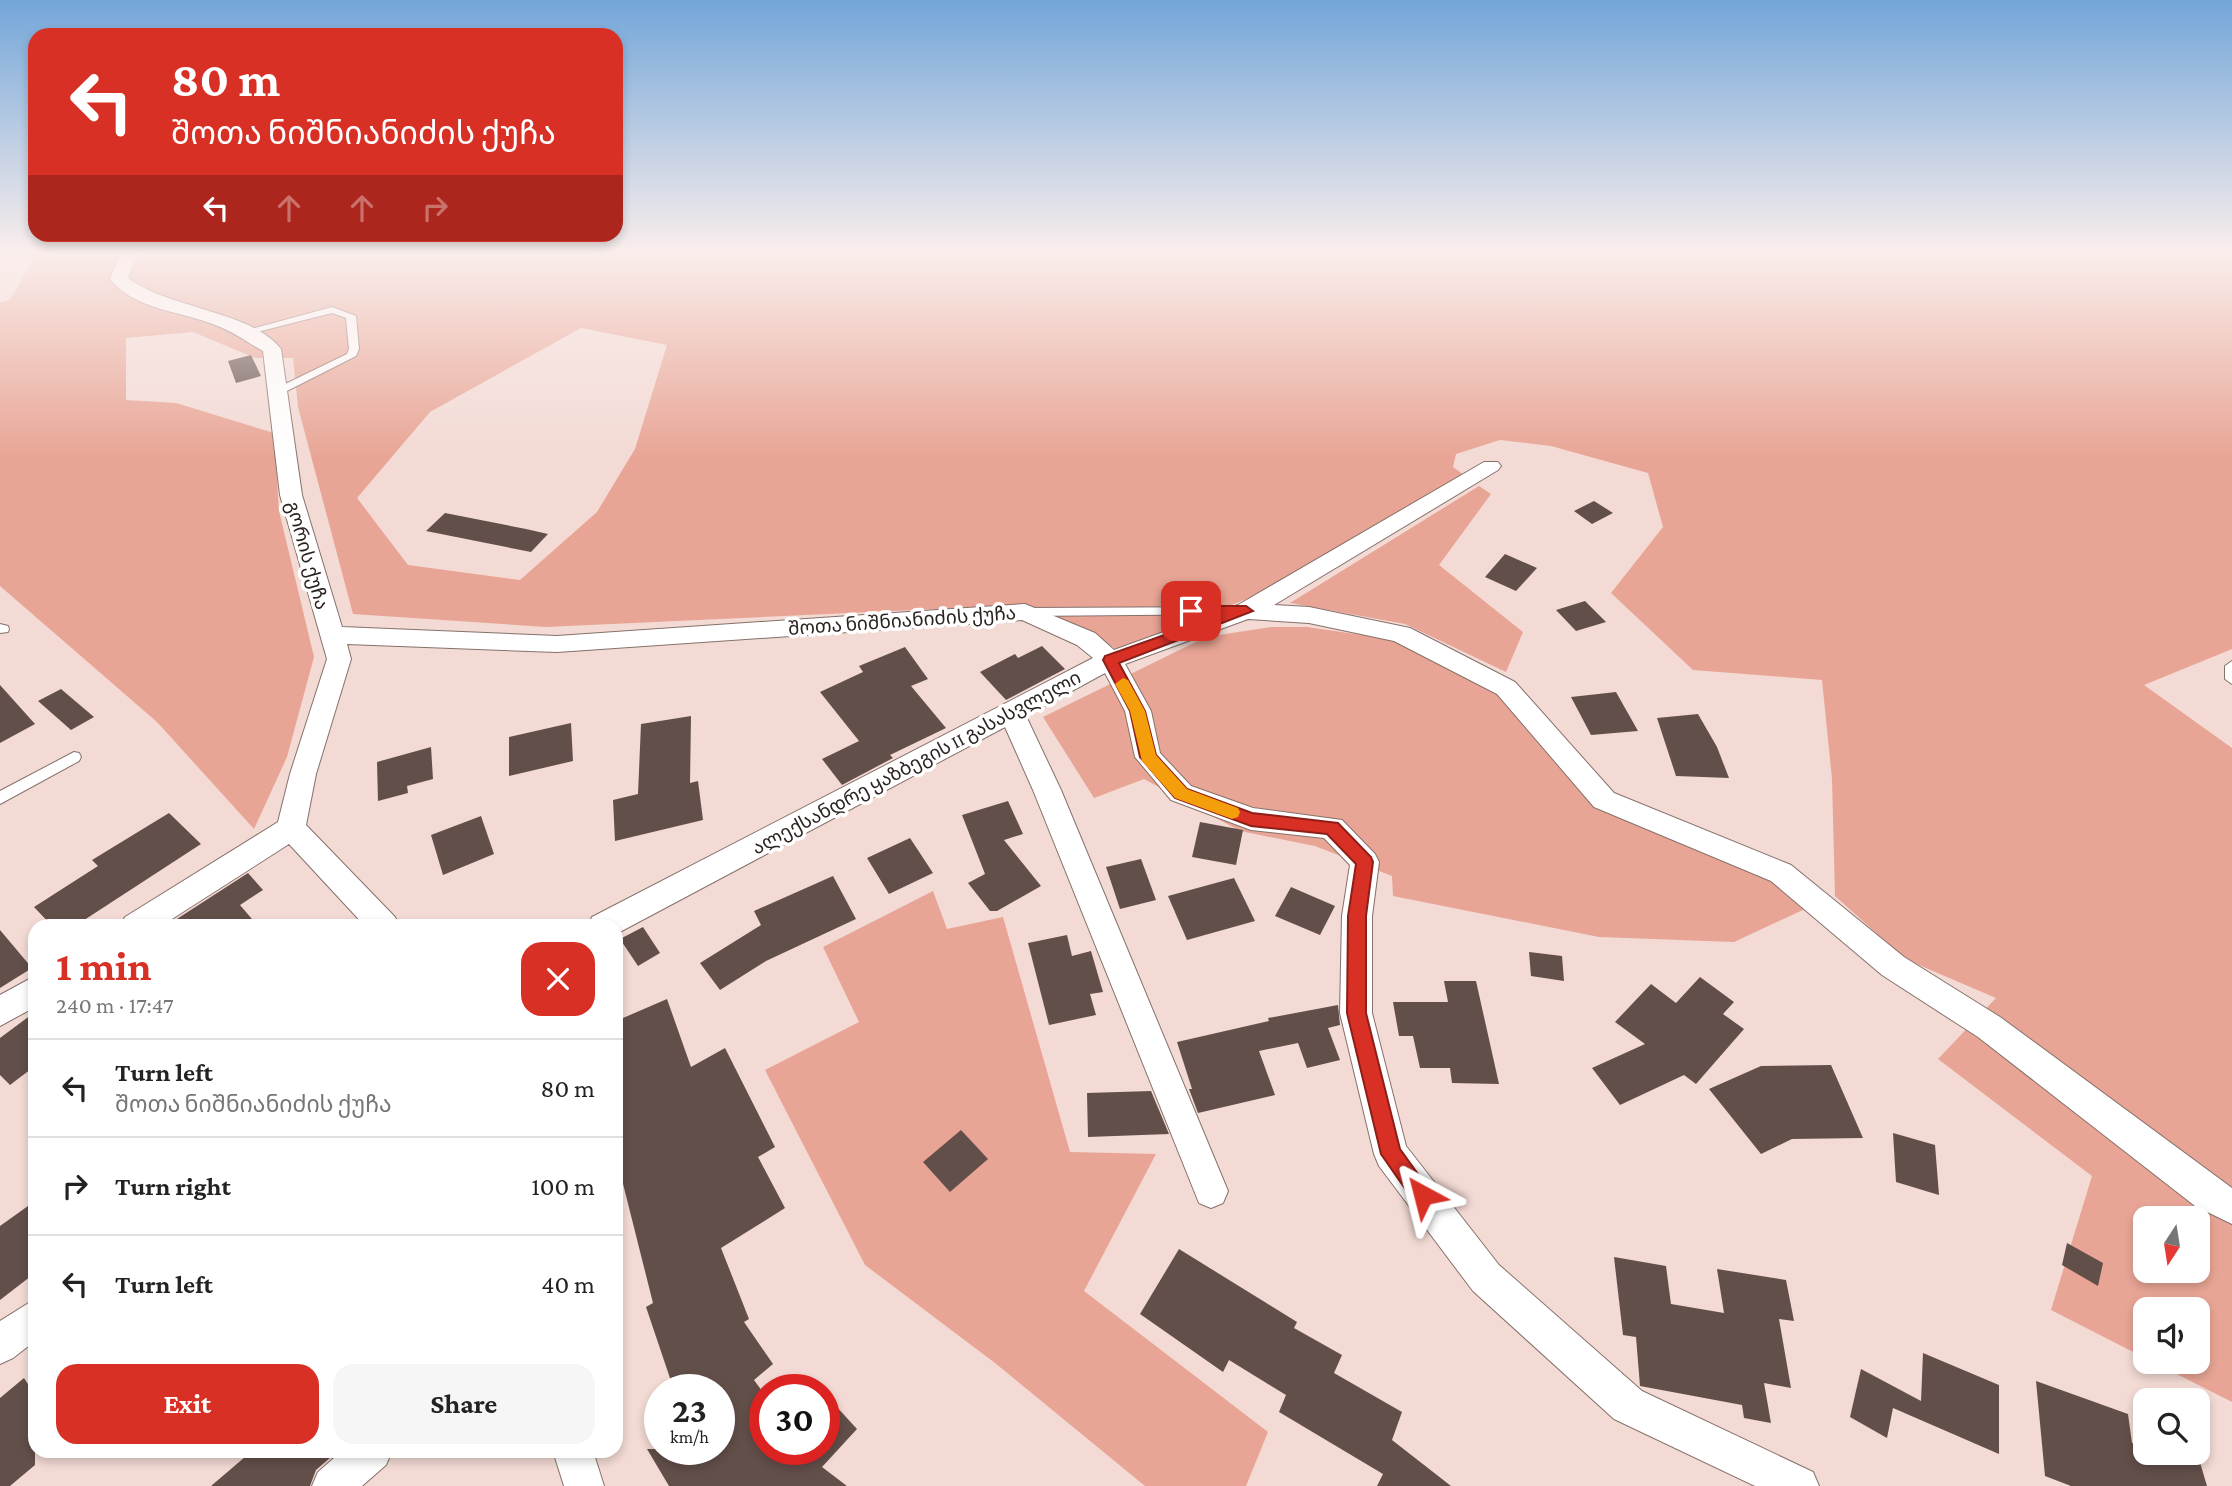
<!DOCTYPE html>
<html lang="en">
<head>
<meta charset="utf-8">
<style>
  body { margin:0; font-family:"Crimson Pro","Noto Sans Georgian",serif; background:#f6f6f6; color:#222; height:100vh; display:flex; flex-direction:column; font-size:26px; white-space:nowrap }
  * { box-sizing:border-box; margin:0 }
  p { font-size:23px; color:#767676 }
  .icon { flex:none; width:38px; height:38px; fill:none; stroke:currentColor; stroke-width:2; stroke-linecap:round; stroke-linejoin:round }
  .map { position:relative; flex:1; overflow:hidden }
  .sheet { position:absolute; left:28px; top:919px; width:595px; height:539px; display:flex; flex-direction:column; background:#fff; border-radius:21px; box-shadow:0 4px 10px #0003 }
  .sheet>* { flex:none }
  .top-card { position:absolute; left:28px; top:28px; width:595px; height:214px; border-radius:21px; box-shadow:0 4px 10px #0003; background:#d93025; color:#fff; overflow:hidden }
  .needle { width:46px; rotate:192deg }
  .controls { position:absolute; left:2133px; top:1206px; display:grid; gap:14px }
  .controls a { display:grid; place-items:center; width:77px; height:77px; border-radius:14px; background:#fff; box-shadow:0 4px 10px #0003; font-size:35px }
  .speed { position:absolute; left:644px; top:1374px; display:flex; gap:14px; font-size:35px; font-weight:700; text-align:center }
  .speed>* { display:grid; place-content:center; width:91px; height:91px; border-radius:50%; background:#fff; box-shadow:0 4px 10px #0003; line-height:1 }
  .speed small { font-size:18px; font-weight:400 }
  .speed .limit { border:10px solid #d22; background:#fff; color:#111 }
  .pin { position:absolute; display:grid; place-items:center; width:60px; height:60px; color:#fff; margin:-30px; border-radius:14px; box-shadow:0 4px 10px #0006 }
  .me { position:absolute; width:77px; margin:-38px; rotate:322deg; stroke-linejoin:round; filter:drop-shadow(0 0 5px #0008) }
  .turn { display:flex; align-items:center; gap:24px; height:147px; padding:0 28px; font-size:32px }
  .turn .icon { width:91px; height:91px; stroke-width:2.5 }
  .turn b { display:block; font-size:49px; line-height:60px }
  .lanes { display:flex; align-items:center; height:66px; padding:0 28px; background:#0003; justify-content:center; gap:35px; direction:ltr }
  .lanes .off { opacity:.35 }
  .round { display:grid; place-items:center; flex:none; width:74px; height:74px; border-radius:21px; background:#f6f6f6 }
  .headline { display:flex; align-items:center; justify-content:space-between; height:119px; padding:0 28px }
  h1 { font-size:42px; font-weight:700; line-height:52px; color:#d93025 }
  .primary-button { display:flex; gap:14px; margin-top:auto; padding:14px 28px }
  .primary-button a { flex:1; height:80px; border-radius:21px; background:#d93025; color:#fff; font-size:28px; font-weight:700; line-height:80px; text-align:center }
  .primary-button a+a { background:#f6f6f6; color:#222 }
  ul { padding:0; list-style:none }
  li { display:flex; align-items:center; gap:21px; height:98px; padding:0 28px; border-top:2px solid #e0e0e0 }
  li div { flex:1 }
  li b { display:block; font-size:26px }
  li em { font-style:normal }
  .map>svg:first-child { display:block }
  .green { fill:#e8a595; fill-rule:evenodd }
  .building { fill:#634f4a }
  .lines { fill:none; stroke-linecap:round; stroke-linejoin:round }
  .lane-casing { stroke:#86716b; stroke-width:2 }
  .street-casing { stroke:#86716b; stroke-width:2 }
  .lane { fill:#fff; fill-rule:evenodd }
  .street { fill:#fff; fill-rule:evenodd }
  .route { fill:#d93025; stroke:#8d1f18; stroke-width:2 }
  .slow { fill:#f59e0b }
  .labels { text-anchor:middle; stroke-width:7; stroke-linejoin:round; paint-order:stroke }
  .street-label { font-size:19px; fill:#2b2320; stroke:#fff }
</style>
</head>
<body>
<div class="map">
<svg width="2232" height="1486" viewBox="0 0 2232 1486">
  <rect width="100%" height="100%" fill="#f3dad4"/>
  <g class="green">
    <path d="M39,250H2232V649L2144,685L2232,748V1402L2153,1362H2198V1309H2146L2145,1358L2051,1310L2092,1176L1938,1059L1996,998L1905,959L1835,896L1832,779L1822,680L1693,670L1611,593L1663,527L1648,473L1551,446L1500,440L1456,454L1453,467L1464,475L1254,596L1118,650L1078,627L1023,605L546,627L353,614L298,407L293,358H255L193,332L126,338V400L176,403L274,433L279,511L314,657L287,757L254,829L157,722L0,586V302L10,300ZM581,328L667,345L635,449L597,512L520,580L408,565L357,498L430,412ZM2146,1218H2198V1270H2146Z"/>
    <polygon points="1479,486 1491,494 1439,565 1523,632 1506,672 1405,624 1290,603"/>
    <polygon points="1271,627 1307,627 1403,641 1496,693 1596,808 1776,880 1805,909 1734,942 1599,937 1393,896 1392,876 1315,846 1240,831 1144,779 1094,798 1043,717 1206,637"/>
    <polygon points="933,891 947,929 1003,917 1070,1152 1156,1154 1084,1291 1268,1432 1246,1486 1145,1486 995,1363 865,1265 765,1070 859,1022 823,947"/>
  </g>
  <g class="building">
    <polygon points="251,355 261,376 236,383 228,361"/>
    <polygon points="1594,501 1613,513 1592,524 1574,511"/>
    <polygon points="445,513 526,529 548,534 531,552 426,531"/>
    <polygon points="1505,554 1537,568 1516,591 1485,577"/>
    <polygon points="1585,601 1606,622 1576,631 1556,610"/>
    <polygon points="1042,646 1065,669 1006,700 980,672 1015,654 1018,658"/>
    <polygon points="905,647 928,679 911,686 946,728 890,755 893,758 842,785 822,759 859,741 820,692 863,672 859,666"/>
    <polygon points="0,685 35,724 0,743"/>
    <polygon points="61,689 94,717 71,730 38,701"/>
    <polygon points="1616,692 1638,731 1591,735 1571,697"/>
    <polygon points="1698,714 1717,747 1729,778 1676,776 1657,718"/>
    <polygon points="691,716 690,783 698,781 703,820 615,841 613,800 638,794 641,724"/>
    <polygon points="571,723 573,761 509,776 509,737"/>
    <polygon points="431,747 433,779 407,786 408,793 378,801 377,762"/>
    <polygon points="1008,801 1023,834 1004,840 1041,886 997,911 990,911 968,883 985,874 962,815"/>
    <polygon points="169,813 201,844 75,926 52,926 34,907 98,866 92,860"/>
    <polygon points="481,816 494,854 443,875 431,835"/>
    <polygon points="1200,822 1243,830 1236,865 1192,857"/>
    <polygon points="910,838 933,873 889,894 867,858"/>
    <polygon points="1141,859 1156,900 1120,909 1106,867"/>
    <polygon points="248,873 263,890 240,905 258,926 166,926"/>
    <polygon points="833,876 856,919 766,961 720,990 700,963 761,925 754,911"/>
    <polygon points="1234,878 1255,921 1187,940 1168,896"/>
    <polygon points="1291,887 1335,906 1320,935 1275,916"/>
    <polygon points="643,927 660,953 638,966 620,939"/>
    <polygon points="0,930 32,968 0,988"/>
    <polygon points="1067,935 1072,956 1091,951 1103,992 1090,994 1096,1015 1049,1025 1028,943"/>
    <polygon points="1529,952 1562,956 1564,981 1531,976"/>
    <polygon points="1700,977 1734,1002 1723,1014 1744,1029 1696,1084 1684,1075 1620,1105 1592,1068 1645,1044 1615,1022 1651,984 1676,1003"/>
    <polygon points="1444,981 1476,981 1499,1084 1452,1083 1450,1068 1420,1068 1413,1036 1399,1036 1393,1002 1448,1002"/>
    <polygon points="667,999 691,1067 725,1048 775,1147 758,1157 785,1208 721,1248 749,1319 744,1322 773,1364 754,1380 765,1395 765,1449 824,1449 824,1393 857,1429 822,1467 847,1486 669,1486 647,1449 719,1449 719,1390 674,1390 646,1307 653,1303 616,1156 616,1021"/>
    <polygon points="1338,1005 1340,1025 1328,1028 1340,1060 1307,1068 1298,1043 1259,1051 1275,1095 1198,1113 1189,1089 1192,1089 1177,1042 1269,1021 1268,1018"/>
    <polygon points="35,1012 35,1066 10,1085 0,1075 0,1038"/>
    <polygon points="1831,1065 1863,1138 1792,1139 1761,1154 1709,1089 1761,1066"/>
    <polygon points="1151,1091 1169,1134 1088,1137 1087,1093"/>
    <polygon points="961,1130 988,1159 950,1192 923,1162"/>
    <polygon points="1893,1133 1935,1145 1939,1195 1896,1182"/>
    <polygon points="35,1201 35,1273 0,1300 0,1226"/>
    <polygon points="2067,1243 2103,1263 2098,1286 2062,1265"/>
    <polygon points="1179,1249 1297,1322 1294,1328 1342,1355 1334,1373 1402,1412 1392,1440 1451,1486 1377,1486 1383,1474 1279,1412 1286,1395 1229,1360 1223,1372 1140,1314"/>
    <polygon points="1614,1257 1666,1266 1671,1304 1724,1313 1717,1269 1786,1280 1794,1321 1779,1319 1791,1388 1764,1383 1771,1423 1744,1418 1742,1405 1640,1386 1636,1337 1623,1335"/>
    <polygon points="1923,1353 1999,1385 1999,1454 1893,1408 1887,1438 1850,1417 1861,1369 1921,1401"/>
    <polygon points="24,1378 35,1395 35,1465 10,1486 0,1486 0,1398"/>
    <polygon points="2036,1381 2128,1414 2132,1443 2146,1446 2146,1452 2171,1452 2199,1459 2207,1486 2071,1486 2045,1476"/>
    <polygon points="252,1451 338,1451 316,1470 310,1486 211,1486"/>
  </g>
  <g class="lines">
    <defs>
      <g id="lane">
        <polygon points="332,307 356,316 359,349 356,356 281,394 273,394 273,390 347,354 349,349 346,318 332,313 245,335 240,332"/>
        <polygon points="1241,607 1245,608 1247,611 1245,614 1026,616 1020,612 1026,608"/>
        <polygon points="0,624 8,626 9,629 8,632 0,633"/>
        <polygon points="2232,661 2232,684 2225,679 2225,666"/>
        <polygon points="74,752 79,753 81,757 79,761 0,804 0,791"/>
      </g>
      <g id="street">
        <path d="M130,250H149L134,263L128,278C169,309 252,311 281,349L302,495L342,627L557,636L1025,604L1095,633L1114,650L1238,605L1484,462H1498L1501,466L1498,470L1274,605L1309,607L1410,628L1515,682L1614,793L1791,865L1904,957L2000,1017L2232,1188V1224L2195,1206L1978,1037L1882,975L1771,881L1594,807L1497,694L1394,641L1309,623L1248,619L1125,664L1151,711L1160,753L1191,786L1253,808L1342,820L1375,854L1379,862L1372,916V1013L1406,1146L1499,1265L1642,1391L1813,1472L1819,1486H1755L1614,1419L1473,1291L1379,1166L1374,1154L1340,1013L1342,916L1350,865L1324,838L1251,830L1171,800L1135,757L1125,711L1105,673L1026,716L1061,790L1228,1191L1223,1203L1211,1208L1199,1203L1033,790L1005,727L616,934V926H588L592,917L1093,658L1077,645L1022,620L557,652L347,644L351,659L316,774L306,825L395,917L399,926H365L289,844L161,926H121L125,917L278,822L290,774L327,659L280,495L263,351C247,342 232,331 215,325C181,311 134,310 110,279L118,260Z"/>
        <polygon points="35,976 35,1007 0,1026 0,995"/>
        <polygon points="35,1299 35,1341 13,1358 0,1364 0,1321"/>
        <polygon points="342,1451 392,1451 386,1465 362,1486 312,1486 318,1472"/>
        <polygon points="553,1451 593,1451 604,1486 564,1486"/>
      </g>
    </defs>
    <use href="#lane" class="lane-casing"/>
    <use href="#street" class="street-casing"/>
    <use href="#lane" class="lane"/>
    <use href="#street" class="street"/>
  </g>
  <linearGradient id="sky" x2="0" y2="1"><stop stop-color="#73a6d9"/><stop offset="0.55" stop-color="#faeeec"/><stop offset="1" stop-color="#faeeec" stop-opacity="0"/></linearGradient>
  <rect width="2232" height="458" fill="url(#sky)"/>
  <polygon class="route" points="1191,606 1246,606 1253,611 1119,663 1145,711 1156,755 1187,789 1252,813 1338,823 1371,857 1373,862 1366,916 1366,1013 1400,1149 1433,1195 1430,1203 1423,1206 1415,1203 1381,1154 1347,1013 1348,916 1356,864 1327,834 1251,826 1175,798 1140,757 1130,711 1103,660 1105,656 1218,616 1186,615 1184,611"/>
  <polygon class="slow" points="1123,678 1128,680 1145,711 1156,755 1187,789 1238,808 1240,812 1238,817 1232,819 1175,798 1142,761 1130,711 1115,684"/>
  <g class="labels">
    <g class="street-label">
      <text transform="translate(308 555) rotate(74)" y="7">გორის ქუჩა</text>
      <text transform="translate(902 620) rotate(-4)" y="7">შოთა ნიშნიანიძის ქუჩა</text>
      <text transform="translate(916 762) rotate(-28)" y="7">ალექსანდრე ყაზბეგის II გასასვლელი</text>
    </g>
  </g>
</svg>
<div class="controls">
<a><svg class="needle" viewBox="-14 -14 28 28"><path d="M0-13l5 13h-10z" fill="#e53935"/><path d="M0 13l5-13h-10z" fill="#767676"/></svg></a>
<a><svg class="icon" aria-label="sound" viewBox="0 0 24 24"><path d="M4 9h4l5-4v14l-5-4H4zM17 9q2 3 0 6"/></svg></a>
<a><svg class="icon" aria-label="search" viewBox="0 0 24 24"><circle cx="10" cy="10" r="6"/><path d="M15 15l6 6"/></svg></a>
</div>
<div class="speed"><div>23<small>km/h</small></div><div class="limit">30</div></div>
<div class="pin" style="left:1191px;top:611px;background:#d93025"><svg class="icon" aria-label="arrive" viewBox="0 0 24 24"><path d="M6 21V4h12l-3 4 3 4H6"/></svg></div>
<svg class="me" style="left:1423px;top:1195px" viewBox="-20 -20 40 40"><path d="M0-17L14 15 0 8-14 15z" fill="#d93025" stroke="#fff" stroke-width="4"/></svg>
<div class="top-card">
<div class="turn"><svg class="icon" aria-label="left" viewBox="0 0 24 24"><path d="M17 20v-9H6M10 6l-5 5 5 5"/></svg><div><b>80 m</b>შოთა ნიშნიანიძის ქუჩა</div></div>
<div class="lanes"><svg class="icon" aria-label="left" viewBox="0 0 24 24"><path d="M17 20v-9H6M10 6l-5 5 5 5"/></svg><svg class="icon off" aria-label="ahead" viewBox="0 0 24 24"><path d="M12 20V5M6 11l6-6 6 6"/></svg><svg class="icon off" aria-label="ahead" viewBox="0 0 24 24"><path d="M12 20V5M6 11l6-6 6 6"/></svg><svg class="icon off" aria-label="right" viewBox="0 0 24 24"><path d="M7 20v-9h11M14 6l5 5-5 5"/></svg></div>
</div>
<section class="sheet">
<div class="headline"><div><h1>1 min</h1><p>240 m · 17:47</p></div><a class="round" style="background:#d93025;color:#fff"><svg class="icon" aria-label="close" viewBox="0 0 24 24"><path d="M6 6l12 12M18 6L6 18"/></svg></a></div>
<ul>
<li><svg class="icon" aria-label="left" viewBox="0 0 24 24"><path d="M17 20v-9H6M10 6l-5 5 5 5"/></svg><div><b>Turn left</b><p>შოთა ნიშნიანიძის ქუჩა</p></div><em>80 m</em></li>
<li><svg class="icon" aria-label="right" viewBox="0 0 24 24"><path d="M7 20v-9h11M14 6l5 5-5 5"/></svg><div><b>Turn right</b></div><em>100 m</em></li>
<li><svg class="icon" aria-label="left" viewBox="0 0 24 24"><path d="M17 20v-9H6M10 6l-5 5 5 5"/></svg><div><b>Turn left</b></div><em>40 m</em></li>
</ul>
<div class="primary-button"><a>Exit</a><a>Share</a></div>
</section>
</div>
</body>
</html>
